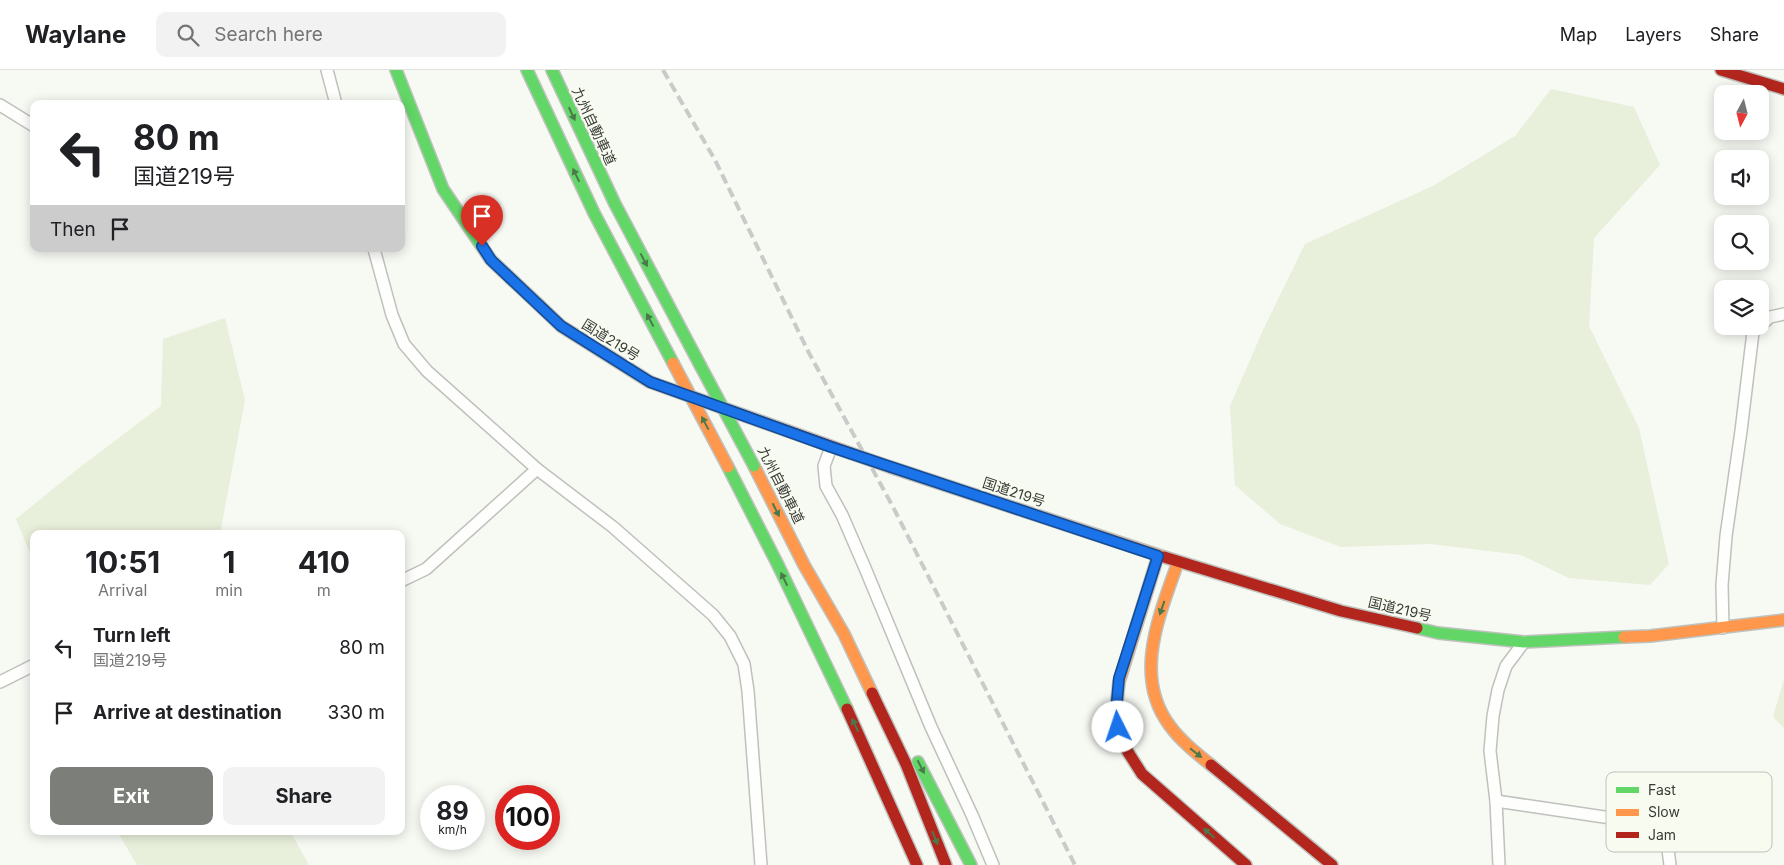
<!DOCTYPE html>
<html lang="en">
<head>
<meta charset="utf-8">
<style>
  body { margin:0; font-family:Inter,"Noto Sans JP",sans-serif; background:#f2f2f2; color:#202124; height:100vh; display:flex; flex-direction:column; font-size:19px; white-space:nowrap }
  * { box-sizing:border-box; margin:0 }
  p { font-size:16px; color:#757577 }
  .icon { flex:none; width:28px; height:28px; fill:none; stroke:currentColor; stroke-width:2; stroke-linecap:round; stroke-linejoin:round }
  .map { position:relative; flex:1; overflow:hidden }
  .side { position:absolute; left:30px; top:460px; width:375px; height:305px; display:flex; flex-direction:column; background:#fff; border-radius:10px; box-shadow:0 2px 12px #0003 }
  .side>* { flex:none }
  .guide { position:absolute; left:30px; top:30px; width:375px; height:152px; border-radius:10px; box-shadow:0 2px 12px #0003; background:#fff; color:#202124; overflow:hidden }
  .needle { width:32px; rotate:187deg }
  .fabs { position:absolute; left:1714px; top:15px; display:grid; gap:10px }
  .fabs a { display:grid; place-items:center; width:55px; height:55px; border-radius:10px; background:#fff; box-shadow:0 2px 12px #0003; font-size:25px }
  .speed { position:absolute; left:420px; top:715px; display:flex; gap:10px; font-size:25px; font-weight:700; text-align:center }
  .speed>* { display:grid; place-content:center; width:65px; height:65px; border-radius:50%; background:#fff; box-shadow:0 2px 12px #0003; line-height:1 }
  .speed small { font-size:12px; font-weight:400 }
  .speed .limit { border:8px solid #d22; background:#fff; color:#111 }
  .pin { position:absolute; display:grid; place-items:center; width:42px; height:42px; color:#fff; margin:-51px -21px; border-radius:50% 50% 50% 0; rotate:-45deg; box-shadow:0 0 5px #0007 }
  .pin .icon { rotate:45deg }
  .me { position:absolute; width:55px; margin:-28px; rotate:356deg; stroke-linejoin:round; filter:drop-shadow(0 0 4px #0008) }
  .turn { display:flex; align-items:center; gap:18px; height:105px; padding:0 20px; font-size:22px }
  .turn .icon { width:65px; height:65px; stroke-width:2.5 }
  .turn b { display:block; font-size:35px; line-height:42px }
  .then { display:flex; align-items:center; height:48px; padding:0 20px; background:#0003; gap:10px; font-size:19px }
  .eta { display:flex; justify-content:space-evenly; align-items:center; height:85px; text-align:center }
  .eta b { font-size:30px; font-weight:700; line-height:35px }
  .button { display:flex; gap:10px; margin-top:auto; padding:10px 20px }
  .button a { flex:1; height:58px; border-radius:10px; background:#7c7e79; color:#fff; font-size:20px; font-weight:700; line-height:58px; text-align:center }
  .button a+a { background:#f2f2f2; color:#202124 }
  ul { padding:0; list-style:none }
  li { display:flex; align-items:center; gap:15px; height:65px; padding:0 20px }
  li div { flex:1 }
  li b { display:block; font-size:19px }
  li em { font-style:normal }
  header { display:flex; align-items:center; gap:30px; box-sizing:border-box; height:70px; padding:0 25px; background:#fff; border-bottom:1px solid #e0e0e0 }
  header strong { font-size:24px }
  nav { display:flex; gap:28px; margin-inline-start:auto; font-size:18px }
  .search { width:350px; height:45px; background:#f2f2f2; display:flex; align-items:center; gap:12px; box-sizing:border-box; padding:0 18px; border-radius:10px; color:#757577; font-size:19px }
  .map>svg:first-child { display:block }
  .green { fill:#e8efda }
  .lines { fill:none; stroke-linecap:round; stroke-linejoin:round }
  .street-casing { stroke:#bfc1bd; stroke-width:14 }
  .fast-casing { stroke:#bfc1bd; stroke-width:14 }
  .slow-casing { stroke:#bfc1bd; stroke-width:14 }
  .jam-casing { stroke:#bfc1bd; stroke-width:14 }
  .street { stroke:#fefefd; stroke-width:11 }
  .fast { stroke:#63d668; stroke-width:11 }
  .slow { stroke:#ff974d; stroke-width:11 }
  .jam { stroke:#b3261e; stroke-width:11 }
  .rail { stroke:#cacac9; stroke-width:4; stroke-dasharray:10 5; stroke-linecap:butt }
  .fast-bridge-casing { stroke:#bfc1bd; stroke-width:14; stroke-linecap:butt }
  .slow-bridge-casing { stroke:#bfc1bd; stroke-width:14; stroke-linecap:butt }
  .jam-bridge-casing { stroke:#bfc1bd; stroke-width:14; stroke-linecap:butt }
  .fast-bridge { stroke:#63d668; stroke-width:11 }
  .slow-bridge { stroke:#ff974d; stroke-width:11 }
  .jam-bridge { stroke:#b3261e; stroke-width:11 }
  .oneway { fill:#4a794b }
  .route-casing { stroke:#114b97; stroke-width:12 }
  .route { stroke:#1a73e8; stroke-width:9 }
  .labels { text-anchor:middle; stroke-width:4.5; stroke-linejoin:round; paint-order:stroke }
  .street-label { font-size:14px; fill:#3a3b37; stroke:#f8fcf0 }
  .key { fill:#f8fcf0; stroke:#bfc2b8; stroke-width:1 }
  .key-label { font-size:14px; fill:#3a3b37 }
</style>
</head>
<body>
<header>
<strong>Waylane</strong>
<div class="search"><svg class="icon" aria-label="search" viewBox="0 0 24 24"><circle cx="10" cy="10" r="6"/><path d="M15 15l6 6"/></svg>Search here</div>
<nav><a>Map</a><a>Layers</a><a>Share</a></nav>
</header>
<div class="map">
<svg width="1784" height="795" viewBox="0 0 1784 795">
  <rect width="100%" height="100%" fill="#f7f9f3"/>
  <g class="green">
    <polygon points="1551,19 1634,37 1660,95 1594,168 1589,256 1639,358 1669,494 1650,515 1569,508 1521,485 1431,474 1341,477 1280,454 1235,415 1230,336 1264,258 1305,174 1433,116 1515,66"/>
    <polygon points="225,248 245,330 220,464 34,464 34,493 16,449 79,398 161,336 163,269"/>
    <polygon points="1784,609 1784,658 1773,647"/>
    <polygon points="117,761 290,761 309,795 137,795"/>
  </g>
  <g class="lines">
    <defs>
      <g id="street">
        <polyline points="327,0 336,34"/>
        <polyline points="0,35 34,56"/>
        <polyline points="374,179 392,245 404,274 427,301 537,399 613,457 713,545 730,566 744,594 748,621 761,795"/>
        <polyline points="1760,256 1770,247 1784,244"/>
        <polyline points="831,377 824,396 826,416 842,445 865,498 931,657 972,745 993,795"/>
        <polyline points="401,511 426,499 537,399"/>
        <polyline points="1723,558 1722,515 1726,466 1741,361 1753,262 1760,256"/>
        <polyline points="0,612 34,595"/>
        <polyline points="1496,731 1665,756 1670,795"/>
        <polyline points="1499,795 1496,731 1490,681 1493,646 1498,620 1506,596 1524,572"/>
      </g>
      <g id="fast">
        <polyline points="396,0 443,119 491,190 539,235"/>
        <polyline points="527,0 594,143 673,293"/>
        <polyline points="552,0 615,134 700,295"/>
        <polyline points="728,397 778,495 847,639"/>
        <polyline points="1417,558 1438,563 1524,572 1624,567"/>
        <polyline points="918,692 971,795"/>
      </g>
      <g id="slow">
        <polyline points="754,396 804,495 844,564 872,623"/>
        <polyline points="890,397 1164,487"/>
        <path d="M1178,492C1160,544 1132,606 1170,656C1181,671 1196,683 1211,695"/>
        <polyline points="1624,567 1650,566 1784,550"/>
        <polyline points="1121,668 1116,641 1119,612 1158,486"/>
      </g>
      <g id="jam">
        <polyline points="1721,0 1784,19"/>
        <polyline points="539,235 561,256 650,312 850,383"/>
        <polyline points="1164,487 1341,541 1417,558"/>
        <polyline points="872,623 906,694 946,795"/>
        <polyline points="847,639 917,795"/>
        <polyline points="1121,668 1128,682 1142,704 1246,795"/>
        <polyline points="1211,695 1332,795"/>
      </g>
    </defs>
    <use href="#street" class="street-casing"/>
    <use href="#fast" class="fast-casing"/>
    <use href="#slow" class="slow-casing"/>
    <use href="#jam" class="jam-casing"/>
    <use href="#street" class="street"/>
    <use href="#fast" class="fast"/>
    <use href="#slow" class="slow"/>
    <use href="#jam" class="jam"/>
    <polyline class="rail" points="663,0 715,90 809,283 892,435 1075,795"/>
    <defs>
      <polyline id="fast-bridge" points="700,295 754,396"/>
      <polyline id="slow-bridge" points="673,293 728,397"/>
      <polyline id="jam-bridge" points="850,383 890,397"/>
    </defs>
    <use href="#fast-bridge" class="fast-bridge-casing"/>
    <use href="#slow-bridge" class="slow-bridge-casing"/>
    <use href="#jam-bridge" class="jam-bridge-casing"/>
    <use href="#fast-bridge" class="fast-bridge"/>
    <use href="#slow-bridge" class="slow-bridge"/>
    <use href="#jam-bridge" class="jam-bridge"/>
  </g>
  <defs><path id="oneway-solid" d="M-6-.8H1V-3.2L6.5 0L1 3.2V.8H-6Z" transform="scale(1.25)"/></defs>
  <g class="oneway">
    <use href="#oneway-solid" transform="translate(572 44) rotate(65)"/>
    <use href="#oneway-solid" transform="translate(576 105) rotate(-116)"/>
    <use href="#oneway-solid" transform="translate(644 190) rotate(62)"/>
    <use href="#oneway-solid" transform="translate(650 250) rotate(-118)"/>
    <use href="#oneway-solid" transform="translate(705 353) rotate(-118)"/>
    <use href="#oneway-solid" transform="translate(776 440) rotate(63)"/>
    <use href="#oneway-solid" transform="translate(784 509) rotate(-116)"/>
    <use href="#oneway-solid" transform="translate(1162 538) rotate(109)"/>
    <use href="#oneway-solid" transform="translate(855 655) rotate(-116)"/>
    <use href="#oneway-solid" transform="translate(1196 683) rotate(38)"/>
    <use href="#oneway-solid" transform="translate(921 697) rotate(63)"/>
    <use href="#oneway-solid" transform="translate(1209 763) rotate(-139)"/>
    <use href="#oneway-solid" transform="translate(935 768) rotate(68)"/>
  </g>
  <g class="lines">
    <defs>
      <polyline id="route" points="482,176 491,190 561,256 650,312 831,377 1158,486 1119,608 1116,642 1118,657"/>
    </defs>
    <use href="#route" class="route-casing"/>
    <use href="#route" class="route"/>
  </g>
  <g class="labels">
    <g class="street-label">
      <text transform="translate(594 56) rotate(65)" y="5">九州自動車道</text>
      <text transform="translate(611 270) rotate(32)" y="5">国道219号</text>
      <text transform="translate(781 415) rotate(63)" y="5">九州自動車道</text>
      <text transform="translate(1014 422) rotate(18)" y="5">国道219号</text>
      <text transform="translate(1400 539) rotate(13)" y="5">国道219号</text>
    </g>
  </g>
  <rect x="1606" y="702" width="166" height="80" rx="8" class="key"/>
  <rect x="1616" y="717" width="23" height="6" fill="#63d668"/>
  <rect x="1616" y="739" width="23" height="7" fill="#ff974d"/>
  <rect x="1616" y="762" width="23" height="6" fill="#b3261e"/>
  <g class="key-label">
    <text x="1648" y="725">Fast</text>
    <text x="1648" y="747">Slow</text>
    <text x="1648" y="770">Jam</text>
  </g>
</svg>
<div class="fabs">
<a><svg class="needle" viewBox="-14 -14 28 28"><path d="M0-13l5 13h-10z" fill="#e53935"/><path d="M0 13l5-13h-10z" fill="#757577"/></svg></a>
<a><svg class="icon" aria-label="sound" viewBox="0 0 24 24"><path d="M4 9h4l5-4v14l-5-4H4zM17 9q2 3 0 6"/></svg></a>
<a><svg class="icon" aria-label="search" viewBox="0 0 24 24"><circle cx="10" cy="10" r="6"/><path d="M15 15l6 6"/></svg></a>
<a><svg class="icon" aria-label="layers" viewBox="0 0 24 24"><path d="M12 4l9 5-9 5-9-5zM3 14l9 5 9-5"/></svg></a>
</div>
<div class="speed"><div>89<small>km/h</small></div><div class="limit">100</div></div>
<div class="pin" style="left:482px;top:176px;background:#d93025"><svg class="icon" aria-label="arrive" viewBox="0 0 24 24"><path d="M6 21V4h12l-3 4 3 4H6"/></svg></div>
<svg class="me" style="left:1118px;top:657px" viewBox="-20 -20 40 40"><circle r="19" fill="#fff"/><path d="M0-13L10 11 0 6-10 11z" fill="#1a73e8"/></svg>
<div class="guide">
<div class="turn"><svg class="icon" aria-label="left" viewBox="0 0 24 24"><path d="M17 20v-9H6M10 6l-5 5 5 5"/></svg><div><b>80 m</b>国道219号</div></div>
<div class="then">Then<svg class="icon" aria-label="arrive" viewBox="0 0 24 24"><path d="M6 21V4h12l-3 4 3 4H6"/></svg></div>
</div>
<section class="side">
<div class="eta">
<div><b>10:51</b><p>Arrival</p></div>
<div><b>1</b><p>min</p></div>
<div><b>410</b><p>m</p></div>
</div>
<ul>
<li><svg class="icon" aria-label="left" viewBox="0 0 24 24"><path d="M17 20v-9H6M10 6l-5 5 5 5"/></svg><div><b>Turn left</b><p>国道219号</p></div><em>80 m</em></li>
<li><svg class="icon" aria-label="arrive" viewBox="0 0 24 24"><path d="M6 21V4h12l-3 4 3 4H6"/></svg><div><b>Arrive at destination</b></div><em>330 m</em></li>
</ul>
<div class="button"><a>Exit</a><a>Share</a></div>
</section>
</div>
</body>
</html>
